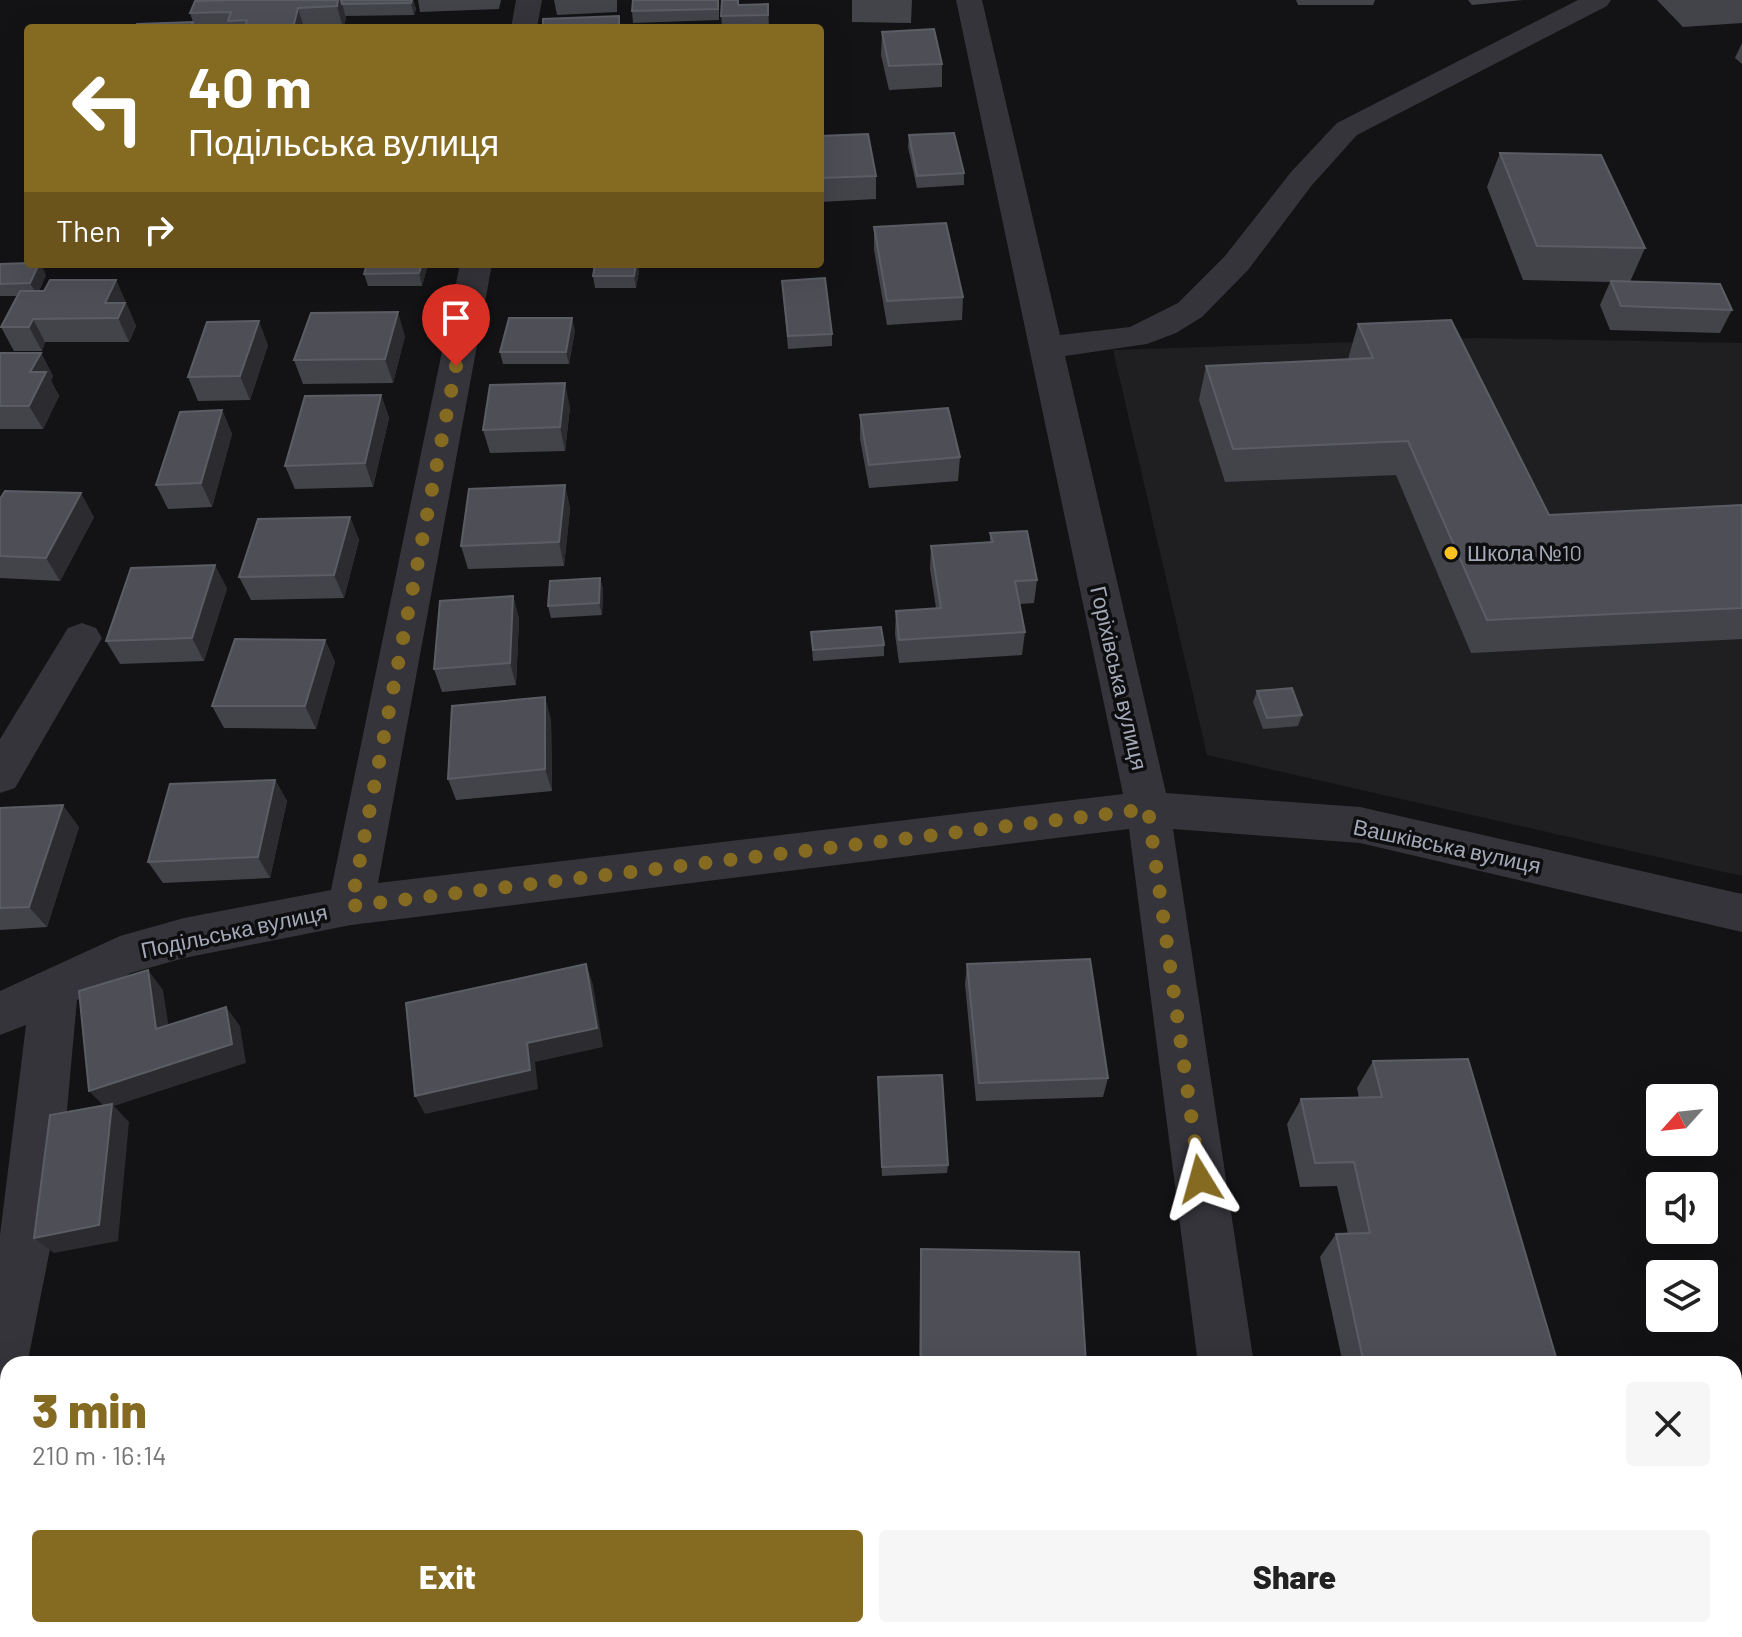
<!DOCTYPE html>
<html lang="en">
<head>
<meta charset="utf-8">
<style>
  body { margin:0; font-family:Barlow,sans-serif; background:#f6f6f6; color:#222; height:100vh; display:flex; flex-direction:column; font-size:30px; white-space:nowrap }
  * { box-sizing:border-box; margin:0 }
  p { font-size:26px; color:#767676 }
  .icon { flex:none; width:44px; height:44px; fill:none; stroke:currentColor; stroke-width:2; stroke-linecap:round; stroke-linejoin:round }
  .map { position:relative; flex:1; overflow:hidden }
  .drawer { position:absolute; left:0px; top:1356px; width:1742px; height:282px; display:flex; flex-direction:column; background:#fff; border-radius:24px 24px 0 0; box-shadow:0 8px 32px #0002 }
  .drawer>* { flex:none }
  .banner { position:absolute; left:24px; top:24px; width:800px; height:244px; border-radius:8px; box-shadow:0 8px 32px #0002; background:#856a22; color:#fff; overflow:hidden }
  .needle { width:52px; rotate:243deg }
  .fabs { position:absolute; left:1646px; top:1084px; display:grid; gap:16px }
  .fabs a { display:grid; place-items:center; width:72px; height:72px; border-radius:8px; background:#fff; box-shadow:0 8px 32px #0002; font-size:40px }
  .pin { position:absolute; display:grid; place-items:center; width:68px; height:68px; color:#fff; margin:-82px -34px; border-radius:50% 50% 50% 0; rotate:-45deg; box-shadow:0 0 8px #0007 }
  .pin .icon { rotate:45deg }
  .me { position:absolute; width:88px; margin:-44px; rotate:352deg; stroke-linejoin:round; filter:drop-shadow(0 0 6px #0008) }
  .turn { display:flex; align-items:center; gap:28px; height:168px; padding:0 32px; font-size:36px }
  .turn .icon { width:104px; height:104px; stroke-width:2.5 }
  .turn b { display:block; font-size:56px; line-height:68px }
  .then { display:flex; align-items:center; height:76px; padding:0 32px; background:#0003; gap:16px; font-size:30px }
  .round { display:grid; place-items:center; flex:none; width:84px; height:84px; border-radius:8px; background:#f6f6f6 }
  .head { display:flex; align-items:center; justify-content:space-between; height:136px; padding:0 32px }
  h1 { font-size:48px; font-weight:800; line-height:60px; color:#856a22 }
  .action { display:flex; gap:16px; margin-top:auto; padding:16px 32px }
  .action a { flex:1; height:92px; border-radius:8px; background:#856a22; color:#fff; font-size:32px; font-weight:800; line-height:92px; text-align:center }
  .action a+a { background:#f6f6f6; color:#222 }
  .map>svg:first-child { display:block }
  .built { fill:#1f1f22 }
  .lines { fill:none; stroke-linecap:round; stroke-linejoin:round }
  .minor { fill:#34343a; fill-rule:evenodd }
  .wall { fill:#43444a }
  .shaded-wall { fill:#2c2c30 }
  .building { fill:#4e4f56; stroke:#5b5d65; stroke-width:2 }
  .route { stroke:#856a22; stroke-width:14; stroke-dasharray:0 25.2 }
  .poi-dot { fill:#ffc321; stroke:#0e0e10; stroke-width:3 }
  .labels { text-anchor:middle; stroke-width:7; stroke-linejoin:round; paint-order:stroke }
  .poi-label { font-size:22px; fill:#a3a8b6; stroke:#0e0e10; text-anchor:start }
  .street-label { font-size:22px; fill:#a3a8b6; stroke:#0e0e10 }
</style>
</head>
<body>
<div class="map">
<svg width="1742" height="1637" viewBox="0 0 1742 1637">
  <rect width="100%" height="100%" fill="#131315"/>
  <polygon class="built" points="1480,338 1742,343 1742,876 1207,755 1113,350"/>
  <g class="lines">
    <g class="minor">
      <polygon points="516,0 542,0 537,28 511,28"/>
      <polygon points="956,0 982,0 1060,335 1130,327 1178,303 1225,256 1291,172 1337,123 1578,0 1611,0 1607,6 1357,135 1312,185 1248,270 1202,317 1176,333 1147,344 1065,356 1166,793 1360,807 1742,894 1742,932 1360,843 1173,829 1254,1364 1198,1364 1129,829 351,925 184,958 131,973 77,1000 58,1209 28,1360 26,1364 8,1364 8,1385 0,1388 0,1235 26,1025 0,1035 0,991 120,936 184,918 331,890 460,264 492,264 378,883 1123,794"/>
      <polygon points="82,623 96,628 102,638 15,788 0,793 0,739 68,628"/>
      <polygon points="1232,1630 1294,1630 1295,1637 1233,1637"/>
    </g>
  </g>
  <g class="wall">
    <polygon points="413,0 416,9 414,15 345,16 346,18 343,28 135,28 193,22 190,13"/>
    <polygon points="418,0 501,0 499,9 420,12"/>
    <polygon points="554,0 617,0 617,12 557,15"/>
    <polygon points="633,0 719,0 719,20 633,23 632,11"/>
    <polygon points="852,0 912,0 911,23 852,22"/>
    <polygon points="1296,0 1375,0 1373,5 1298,5"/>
    <polygon points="1468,0 1523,0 1472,5"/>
    <polygon points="1657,0 1742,0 1742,23 1683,27"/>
    <polygon points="768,4 769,27 722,27 721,16 739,5"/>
    <polygon points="882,32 942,64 942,87 889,90 881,55"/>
    <polygon points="1742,43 1742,64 1735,58"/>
    <polygon points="909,135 964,173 964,185 917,188 908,147"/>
    <polygon points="820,136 876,176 876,199 820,202"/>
    <polygon points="1500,153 1645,248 1630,282 1732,310 1720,333 1610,330 1600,305 1610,282 1523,280 1487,187"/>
    <polygon points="874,227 963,297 962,320 887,325 874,250"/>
    <polygon points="0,264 46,275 39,291 116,280 136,326 129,342 45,342 42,351 14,351 1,327 18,296 0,296"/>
    <polygon points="55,264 113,264 112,266 57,268"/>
    <polygon points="428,264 422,286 368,286 364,274"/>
    <polygon points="521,264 588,264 588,265 522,267"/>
    <polygon points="639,271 636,288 595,288 593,276"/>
    <polygon points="782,281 832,334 832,346 788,349"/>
    <polygon points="1358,324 1549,515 1742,505 1742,639 1471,653 1396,475 1225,482 1199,400 1206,366 1348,359"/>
    <polygon points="575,330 569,364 503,364 500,352"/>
    <polygon points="405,336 393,383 303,384 294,360"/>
    <polygon points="268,345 250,400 198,401 188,377"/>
    <polygon points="0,353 41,353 53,376 51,381 59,396 43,429 0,429"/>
    <polygon points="381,395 389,418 373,487 295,489 285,466"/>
    <polygon points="570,407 565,451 490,453 483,430"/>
    <polygon points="222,410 232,434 212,507 168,509 156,485"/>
    <polygon points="860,415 960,457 958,481 869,488 860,439"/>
    <polygon points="565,485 570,509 564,566 468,569 461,546"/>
    <polygon points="0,499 94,517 60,581 0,578"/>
    <polygon points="350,517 359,540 344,598 251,600 239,577"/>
    <polygon points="990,533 1037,580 1034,603 1020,604 1025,632 1022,655 899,663 895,634 896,611 936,608 930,569 931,546 990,543"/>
    <polygon points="600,578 603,590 602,615 551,618 548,606"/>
    <polygon points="227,588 204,661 120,664 106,641"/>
    <polygon points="513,596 519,619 516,685 442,692 434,669"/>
    <polygon points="811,632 884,645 884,656 813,661"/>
    <polygon points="325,640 335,662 316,729 224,728 212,706"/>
    <polygon points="1257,691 1302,715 1298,726 1263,729 1253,702"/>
    <polygon points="551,719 552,791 456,800 448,779"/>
    <polygon points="275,780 287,801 270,878 163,883 148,862"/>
    <polygon points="0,808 79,827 47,927 0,930"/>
    <polygon points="967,964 1108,1078 1103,1097 976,1101 965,984"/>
    <polygon points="1373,1061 1558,1364 1343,1364 1320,1257 1336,1234 1348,1234 1337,1186 1300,1187 1287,1124 1301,1099 1359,1098 1357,1088"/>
    <polygon points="878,1086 948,1165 947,1173 882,1176"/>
    <polygon points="921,1249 1086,1364 919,1364 920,1264"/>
    <polygon points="328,1630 392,1630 392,1634 335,1637 328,1633"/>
    <polygon points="1398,1630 1554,1630 1556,1637 1400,1637"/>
    <polygon points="1662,1630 1734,1630 1742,1637 1664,1637"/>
  </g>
  <g class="shaded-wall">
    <polygon points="338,0 341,0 346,18 343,28 337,6"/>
    <polygon points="412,0 413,0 416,9 414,15 411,3"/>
    <polygon points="298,8 304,28 293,28"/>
    <polygon points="39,264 41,264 46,275 37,295 30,283"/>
    <polygon points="422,264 428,264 422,286 419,273"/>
    <polygon points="636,264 638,264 639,271 636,288 634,276"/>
    <polygon points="116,280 136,326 129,342 118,318 105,303"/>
    <polygon points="398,312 405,336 393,383 385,359"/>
    <polygon points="572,318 575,330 569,364 566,352"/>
    <polygon points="33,319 45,342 42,351 29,327"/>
    <polygon points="259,321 268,345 250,400 240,376"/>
    <polygon points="41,353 53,376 51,381 59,396 43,429 29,406 30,372"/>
    <polygon points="565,383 570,407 565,451 560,427"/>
    <polygon points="381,395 389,418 373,487 365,463"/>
    <polygon points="222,410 232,434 212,507 201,483"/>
    <polygon points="565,485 570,509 564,566 559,542"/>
    <polygon points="81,493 94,517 60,581 46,558"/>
    <polygon points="350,517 359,540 344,598 334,575"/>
    <polygon points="215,565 227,588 204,661 192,638"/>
    <polygon points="600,578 603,590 602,615 599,603"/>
    <polygon points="513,596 519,619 516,685 510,663"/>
    <polygon points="325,640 335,662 316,729 305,706"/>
    <polygon points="545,697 551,719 552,791 545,769"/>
    <polygon points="275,780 287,801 270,878 258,857"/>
    <polygon points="63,805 79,827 47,927 29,907"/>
    <polygon points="586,964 593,984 603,1047 535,1062 538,1089 425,1114 415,1096 527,1043"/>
    <polygon points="148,970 163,990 172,1048 156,1029"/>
    <polygon points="226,1007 240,1026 246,1063 114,1106 129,1122 118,1241 54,1253 34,1238 107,1109 89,1091"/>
    <polygon points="23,1630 36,1630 35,1637 22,1637"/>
  </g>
  <g class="building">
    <polygon points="231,0 338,0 337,6 298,8 293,28 245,28 247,20 228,21 231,12 190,13 195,1"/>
    <polygon points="341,0 412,0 411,3 342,4"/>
    <polygon points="633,0 718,0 718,9 632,11"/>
    <polygon points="722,0 738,0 738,5 768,4 768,15 721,16"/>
    <polygon points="619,16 619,28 543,28 543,19"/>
    <polygon points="193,22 191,28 135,28 137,24"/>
    <polygon points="934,29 942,64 889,66 882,32"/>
    <polygon points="954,133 964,173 917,176 909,135"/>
    <polygon points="868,134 876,176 820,178 820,136"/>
    <polygon points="1500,153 1601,155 1645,248 1537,246"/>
    <polygon points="946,223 963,297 887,301 874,227"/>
    <polygon points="28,263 28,264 39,264 30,283 0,284 0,264"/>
    <polygon points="367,264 422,264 419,273 364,274"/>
    <polygon points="595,264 636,264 634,276 593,276"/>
    <polygon points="825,278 832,334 788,336 782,281"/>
    <polygon points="50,280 116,280 105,303 125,303 118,318 33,319 29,327 1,327 20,291 44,291"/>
    <polygon points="1611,281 1720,284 1732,310 1621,306"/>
    <polygon points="398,312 385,359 294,360 311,313"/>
    <polygon points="509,318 572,318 566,352 500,352"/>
    <polygon points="1451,320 1549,515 1742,505 1742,608 1487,620 1408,441 1233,449 1206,366 1373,358 1358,324"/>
    <polygon points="259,321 240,376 188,377 207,322"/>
    <polygon points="0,353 41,353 30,372 46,372 29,406 0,406"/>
    <polygon points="565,383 560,427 483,430 490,385"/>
    <polygon points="381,395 365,463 285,466 305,396"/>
    <polygon points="948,408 960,457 869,465 860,415"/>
    <polygon points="222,410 201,483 156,485 180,412"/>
    <polygon points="565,485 559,542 461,546 469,489"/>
    <polygon points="5,491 81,493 46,558 0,556 0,499"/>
    <polygon points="350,517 334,575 239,577 258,519"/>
    <polygon points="1027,531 1037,580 1015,581 1025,632 899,640 896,611 941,608 931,546 993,542 990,533"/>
    <polygon points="215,565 192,638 106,641 131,568"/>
    <polygon points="600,578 599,603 548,606 550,581"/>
    <polygon points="513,596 510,663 434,669 440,601"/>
    <polygon points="881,627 884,645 813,650 811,632"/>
    <polygon points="235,639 325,640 305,706 212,706"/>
    <polygon points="1292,688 1302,715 1267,718 1257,691"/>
    <polygon points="545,697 545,769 448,779 452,706"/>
    <polygon points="275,780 258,857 148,862 170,784"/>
    <polygon points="63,805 29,907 0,908 0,808"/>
    <polygon points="1090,959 1108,1078 979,1083 967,964"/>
    <polygon points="586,964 597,1028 527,1043 530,1070 415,1096 406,1003"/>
    <polygon points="148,970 156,1029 226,1007 232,1044 89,1091 79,991"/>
    <polygon points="1468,1059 1558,1364 1364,1364 1336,1234 1370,1233 1354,1162 1315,1163 1301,1099 1382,1097 1373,1061"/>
    <polygon points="942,1075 948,1165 882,1167 878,1077"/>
    <polygon points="112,1104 99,1225 34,1238 50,1115"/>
    <polygon points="921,1249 1079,1252 1086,1364 921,1364"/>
    <polygon points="457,1359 456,1364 375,1364"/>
    <polygon points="1734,1411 1742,1412 1742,1637 1700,1637 1698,1630 1734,1630"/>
    <polygon points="0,1562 8,1562 8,1630 23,1630 22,1637 0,1637"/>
    <polygon points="328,1630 385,1630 328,1633"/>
    <polygon points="716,1630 868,1630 869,1637 716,1637"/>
    <polygon points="1415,1630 1554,1630 1556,1637 1416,1637"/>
  </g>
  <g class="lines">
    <polyline class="route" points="456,366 351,906 1148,809 1200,1179"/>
  </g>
  <circle class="poi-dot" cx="1451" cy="553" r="8"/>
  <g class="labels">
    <g class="poi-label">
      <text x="1467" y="561">Школа №10</text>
    </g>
    <g class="street-label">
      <text transform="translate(1119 678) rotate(77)" y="8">Горіхівська вулиця</text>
      <text transform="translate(1447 846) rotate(12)" y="8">Вашківська вулиця</text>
      <text transform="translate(234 931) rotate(-12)" y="8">Подільська вулиця</text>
    </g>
  </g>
</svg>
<div class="fabs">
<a><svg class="needle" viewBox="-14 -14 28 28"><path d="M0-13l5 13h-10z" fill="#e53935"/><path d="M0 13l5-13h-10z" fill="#767676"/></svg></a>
<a><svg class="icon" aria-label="sound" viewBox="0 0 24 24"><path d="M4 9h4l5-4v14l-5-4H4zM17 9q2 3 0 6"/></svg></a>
<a><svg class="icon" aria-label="layers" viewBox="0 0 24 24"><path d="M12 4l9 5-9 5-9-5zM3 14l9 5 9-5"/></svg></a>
</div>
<div class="pin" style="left:456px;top:366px;background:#d93025"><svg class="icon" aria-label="arrive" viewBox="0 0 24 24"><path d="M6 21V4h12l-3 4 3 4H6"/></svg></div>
<svg class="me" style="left:1200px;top:1179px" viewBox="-20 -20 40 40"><path d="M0-17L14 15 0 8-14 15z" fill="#856a22" stroke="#fff" stroke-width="4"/></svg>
<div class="banner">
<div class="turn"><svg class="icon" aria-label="left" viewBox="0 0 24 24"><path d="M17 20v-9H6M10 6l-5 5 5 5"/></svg><div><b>40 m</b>Подільська вулиця</div></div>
<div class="then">Then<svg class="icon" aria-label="right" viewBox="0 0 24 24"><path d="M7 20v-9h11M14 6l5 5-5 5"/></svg></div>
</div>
<section class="drawer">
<div class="head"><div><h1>3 min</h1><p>210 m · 16:14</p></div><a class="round"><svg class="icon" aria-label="close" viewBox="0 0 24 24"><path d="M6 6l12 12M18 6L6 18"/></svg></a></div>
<div class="action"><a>Exit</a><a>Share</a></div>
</section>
</div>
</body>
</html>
